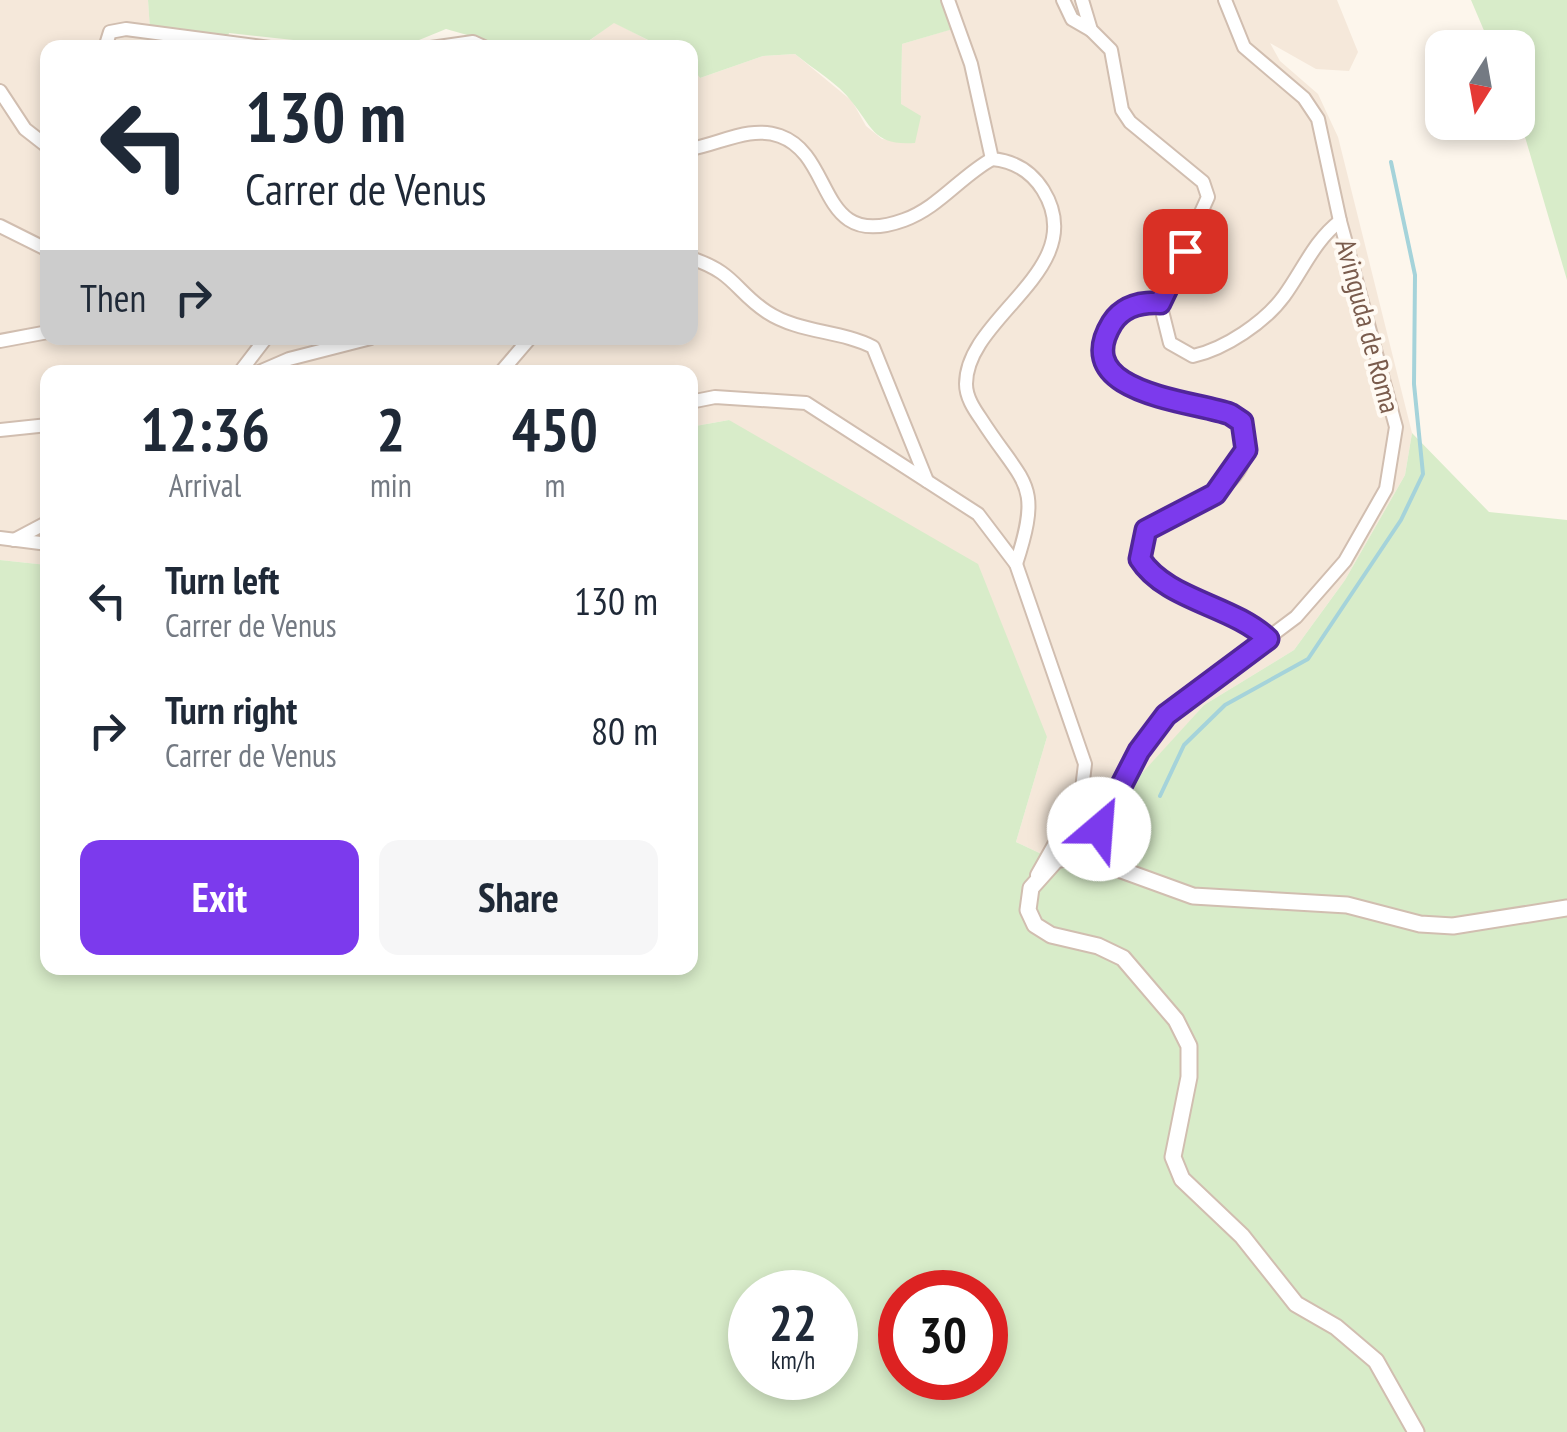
<!DOCTYPE html>
<html lang="en">
<head>
<meta charset="utf-8">
<style>
  body { margin:0; font-family:"PT Sans Narrow",sans-serif; background:#f6f6f7; color:#1f2937; height:100vh; display:flex; flex-direction:column; font-size:38px; white-space:nowrap }
  * { box-sizing:border-box; margin:0 }
  p { font-size:32px; color:#747a83 }
  .icon { flex:none; width:55px; height:55px; fill:none; stroke:currentColor; stroke-width:2; stroke-linecap:round; stroke-linejoin:round }
  .map { position:relative; flex:1; overflow:hidden }
  .sheet { position:absolute; left:40px; top:365px; width:658px; height:610px; display:flex; flex-direction:column; background:#fff; border-radius:20px; box-shadow:0 5px 15px #0003 }
  .sheet>* { flex:none }
  .guide { position:absolute; left:40px; top:40px; width:658px; height:305px; border-radius:20px; box-shadow:0 5px 15px #0003; background:#fff; color:#1f2937; overflow:hidden }
  .needle { width:65px; rotate:191deg }
  .tools { position:absolute; left:1425px; top:30px; display:grid; gap:20px }
  .tools a { display:grid; place-items:center; width:110px; height:110px; border-radius:20px; background:#fff; box-shadow:0 5px 15px #0003; font-size:50px }
  .speed { position:absolute; left:728px; top:1270px; display:flex; gap:20px; font-size:50px; font-weight:700; text-align:center }
  .speed>* { display:grid; place-content:center; width:130px; height:130px; border-radius:50%; background:#fff; box-shadow:0 5px 15px #0003; line-height:1 }
  .speed small { font-size:25px; font-weight:400 }
  .speed .limit { border:15px solid #d22; background:#fff; color:#111 }
  .pin { position:absolute; display:grid; place-items:center; width:85px; height:85px; color:#fff; margin:-42px; border-radius:20px; box-shadow:0 5px 15px #0006 }
  .me { position:absolute; width:110px; margin:-55px; rotate:27deg; stroke-linejoin:round; filter:drop-shadow(0 0 8px #0008) }
  .turn { display:flex; align-items:center; gap:35px; height:210px; padding:0 40px; font-size:45px }
  .turn .icon { width:130px; height:130px; stroke-width:2.5 }
  .turn b { display:block; font-size:70px; line-height:85px }
  .then { display:flex; align-items:center; height:95px; padding:0 40px; background:#0003; gap:20px; font-size:38px }
  .eta { display:flex; justify-content:space-evenly; align-items:center; height:170px; text-align:center }
  .eta b { font-size:60px; font-weight:600; line-height:70px }
  .button { display:flex; gap:20px; margin-top:auto; padding:20px 40px }
  .button a { flex:1; height:115px; border-radius:20px; background:#7c3aed; color:#fff; font-size:40px; font-weight:600; line-height:115px; text-align:center }
  .button a+a { background:#f6f6f7; color:#1f2937 }
  ul { padding:0; list-style:none }
  li { display:flex; align-items:center; gap:30px; height:130px; padding:0 40px }
  li div { flex:1 }
  li b { display:block; font-size:38px }
  li em { font-style:normal }
  .map>svg:first-child { display:block }
  .residential { fill:#f5e8da }
  .green { fill:#d8ecc9; fill-rule:evenodd }
  .lines { fill:none; stroke-linecap:round; stroke-linejoin:round }
  .stream { stroke:#a5d3da; stroke-width:4 }
  .minor-casing { stroke:#d1beb0; stroke-width:16 }
  .tertiary-casing { stroke:#d1beb0; stroke-width:19 }
  .minor { stroke:#fff; stroke-width:12 }
  .tertiary { stroke:#fff; stroke-width:15 }
  .route-casing { stroke:#51269a; stroke-width:25 }
  .route { stroke:#7c3aed; stroke-width:18 }
  .labels { text-anchor:middle; stroke-width:8; stroke-linejoin:round; paint-order:stroke }
  .street-label { font-size:28px; fill:#7a5c4d; stroke:#fffaf3 }
</style>
</head>
<body>
<div class="map">
<svg width="1567" height="1432" viewBox="0 0 1567 1432">
  <rect width="100%" height="100%" fill="#fdf6ec"/>
  <g class="residential">
    <polygon points="0,0 148,0 151,45 48,48 48,338 690,338 690,65 700,78 763,56 795,54 852,101 866,126 882,139 915,143 901,104 902,44 952,29 940,0 1337,0 1358,52 1349,71 1316,69 1270,43 1280,61 1318,94 1338,137 1412,433 1405,475 1345,580 1294,650 1204,705 1134,783 1084,864 1067,866 1016,842 1047,737 729,420 690,427 690,372 48,372 47,565 0,560"/>
    <polygon points="614,22 651,42 662,47 580,48"/>
  </g>
  <g class="green">
    <path d="M148,0H940L953,29L902,44L901,104L921,116L915,143C874,146 873,128 852,102C838,83 813,69 795,54L763,56L700,78L690,65V48L662,47L614,23L580,47H510L446,29L402,47H358L229,33L225,47L134,48L151,45Z"/>
    <polygon points="1471,0 1567,0 1567,280 1518,113 1518,48 1491,47"/>
    <path d="M729,420L978,564L1047,737L1016,842L1067,866L1085,864L1133,783L1204,705L1294,650L1345,580L1405,475L1412,433L1489,512L1567,520V1432H0V560L47,565L48,968H690V427ZM750,1292H835V1378H750ZM900,1292H985V1378H900Z"/>
  </g>
  <g class="lines">
    <polyline class="stream" points="1160,796 1184,745 1225,705 1308,659 1401,520 1423,474 1414,384 1415,275 1391,162"/>
    <defs>
      <g id="minor">
        <path d="M948,0L971,64L992,159C1014,161 1031,171 1043,190C1092,269 966,316 966,384C966,397 974,409 981,419C1024,486 1043,481 1016,564"/>
        <polyline points="1063,0 1072,19 1091,30"/>
        <path d="M1082,0L1091,30L1111,50L1122,110L1130,122L1203,182L1208,197L1160,303C1141,302 1123,306 1112,323C1070,392 1187,401 1230,413C1242,422 1247,430 1246,446C1244,495 1184,501 1153,523C1141,532 1140,545 1139,559C1165,600 1232,605 1268,639"/>
        <polyline points="105,48 110,32 126,29 270,48"/>
        <polyline points="431,48 473,42 486,48"/>
        <polyline points="0,91 25,129 48,147"/>
        <path d="M690,149C720,144 750,125 780,136C836,156 816,252 904,220C938,208 961,176 992,159"/>
        <polyline points="0,226 48,250"/>
        <path d="M690,258C735,272 735,291 767,312C799,333 840,330 873,347L927,481"/>
        <path d="M1160,303L1170,343L1193,356C1225,349 1265,322 1284,296C1303,270 1314,241 1340,221"/>
        <polyline points="0,341 48,332"/>
        <polyline points="240,372 266,338"/>
        <polyline points="259,372 289,359 371,338"/>
        <polyline points="501,372 530,338"/>
        <polyline points="690,402 715,397 806,403 978,514 1016,564 1085,764 1081,797 1037,875"/>
        <polyline points="0,430 48,425"/>
        <polyline points="0,538 48,544"/>
        <polyline points="14,540 48,522"/>
        <polyline points="1096,825 1111,864"/>
        <polyline points="1066,828 1092,833 1099,829 1139,751 1166,715 1296,617 1345,561 1386,489 1396,427 1340,221 1318,119 1304,98 1244,47 1225,0"/>
      </g>
      <polyline id="tertiary" points="1416,1432 1376,1361 1336,1327 1296,1304 1242,1236 1182,1179 1173,1157 1189,1077 1189,1046 1176,1020 1123,958 1098,946 1051,935 1035,925 1028,910 1031,888 1056,860 1080,855 1193,896 1347,905 1420,924 1453,926 1567,908"/>
    </defs>
    <use href="#minor" class="minor-casing"/>
    <use href="#tertiary" class="tertiary-casing"/>
    <use href="#minor" class="minor"/>
    <use href="#tertiary" class="tertiary"/>
  </g>
  <g class="lines">
    <defs>
      <path id="route" d="M1099,829L1139,751L1166,715L1268,639C1232,605 1166,600 1140,559L1146,530L1215,494L1246,450L1242,422L1230,414C1188,400 1069,393 1112,323C1123,306 1141,302 1160,303L1185,251"/>
    </defs>
    <use href="#route" class="route-casing"/>
    <use href="#route" class="route"/>
  </g>
  <g class="labels">
    <g class="street-label">
      <text transform="translate(1368 326) rotate(75)" y="10">Avinguda de Roma</text>
    </g>
  </g>
</svg>
<div class="tools">
<a><svg class="needle" viewBox="-14 -14 28 28"><path d="M0-13l5 13h-10z" fill="#e53935"/><path d="M0 13l5-13h-10z" fill="#747a83"/></svg></a>
</div>
<div class="speed"><div>22<small>km/h</small></div><div class="limit">30</div></div>
<div class="pin" style="left:1185px;top:251px;background:#d93025"><svg class="icon" aria-label="arrive" viewBox="0 0 24 24"><path d="M6 21V4h12l-3 4 3 4H6"/></svg></div>
<svg class="me" style="left:1099px;top:829px" viewBox="-20 -20 40 40"><circle r="19" fill="#fff"/><path d="M0-13L10 11 0 6-10 11z" fill="#7c3aed"/></svg>
<div class="guide">
<div class="turn"><svg class="icon" aria-label="left" viewBox="0 0 24 24"><path d="M17 20v-9H6M10 6l-5 5 5 5"/></svg><div><b>130 m</b>Carrer de Venus</div></div>
<div class="then">Then<svg class="icon" aria-label="right" viewBox="0 0 24 24"><path d="M7 20v-9h11M14 6l5 5-5 5"/></svg></div>
</div>
<section class="sheet">
<div class="eta">
<div><b>12:36</b><p>Arrival</p></div>
<div><b>2</b><p>min</p></div>
<div><b>450</b><p>m</p></div>
</div>
<ul>
<li><svg class="icon" aria-label="left" viewBox="0 0 24 24"><path d="M17 20v-9H6M10 6l-5 5 5 5"/></svg><div><b>Turn left</b><p>Carrer de Venus</p></div><em>130 m</em></li>
<li><svg class="icon" aria-label="right" viewBox="0 0 24 24"><path d="M7 20v-9h11M14 6l5 5-5 5"/></svg><div><b>Turn right</b><p>Carrer de Venus</p></div><em>80 m</em></li>
</ul>
<div class="button"><a>Exit</a><a>Share</a></div>
</section>
</div>
</body>
</html>
